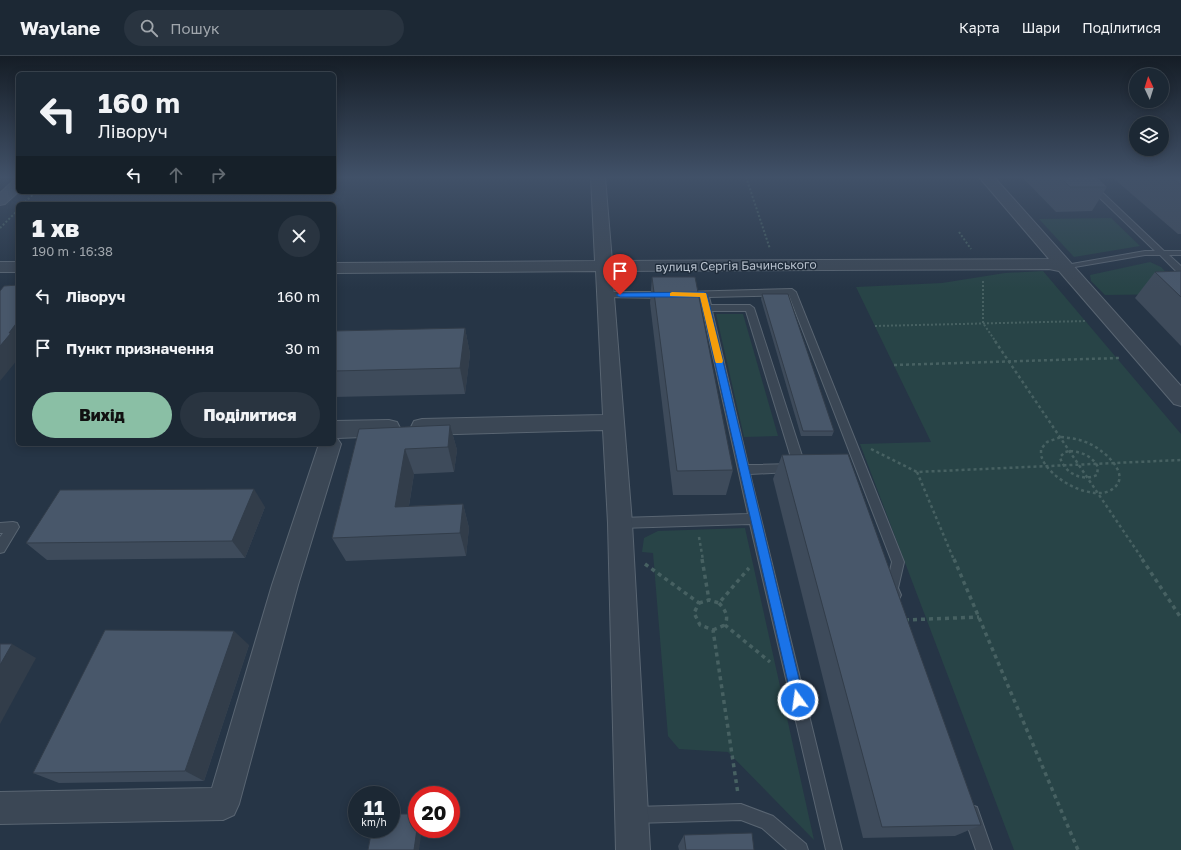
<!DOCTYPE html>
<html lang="uk">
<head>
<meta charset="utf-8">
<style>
  body { margin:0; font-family:"Golos Text",sans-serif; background:#293440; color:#f1f3f6; height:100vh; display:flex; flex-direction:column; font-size:15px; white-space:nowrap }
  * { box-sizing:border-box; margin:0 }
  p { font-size:13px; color:#a0a6ac }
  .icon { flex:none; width:22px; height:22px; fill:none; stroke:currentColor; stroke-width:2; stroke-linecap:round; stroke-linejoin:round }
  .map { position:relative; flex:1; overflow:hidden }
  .sheet { position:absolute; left:16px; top:146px; width:320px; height:244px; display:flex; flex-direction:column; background:#1c2834; border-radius:6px; box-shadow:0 2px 10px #0003,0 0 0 1px #3a444f }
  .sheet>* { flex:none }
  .guide { position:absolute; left:16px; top:16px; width:320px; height:122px; border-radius:6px; box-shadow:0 2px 10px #0003,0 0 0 1px #3a444f; background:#1c2834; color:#f1f3f6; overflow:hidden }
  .needle { width:26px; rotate:356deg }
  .tools { position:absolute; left:1129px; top:12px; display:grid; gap:8px }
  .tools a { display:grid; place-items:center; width:40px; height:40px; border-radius:50%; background:#1c2834; box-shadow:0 2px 10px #0003,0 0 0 1px #3a444f; font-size:20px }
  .speed { position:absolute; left:348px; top:730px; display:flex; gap:8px; font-size:20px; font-weight:700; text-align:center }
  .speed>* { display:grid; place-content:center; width:52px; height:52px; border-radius:50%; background:#1c2834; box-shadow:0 2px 10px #0003,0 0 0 1px #3a444f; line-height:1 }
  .speed small { font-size:10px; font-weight:400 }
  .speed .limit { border:6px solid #d22; background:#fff; color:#111 }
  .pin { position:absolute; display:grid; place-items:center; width:34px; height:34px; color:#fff; margin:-41px -17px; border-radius:50% 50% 50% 0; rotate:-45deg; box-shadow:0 0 4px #0007 }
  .pin .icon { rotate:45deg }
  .me { position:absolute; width:44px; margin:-22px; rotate:346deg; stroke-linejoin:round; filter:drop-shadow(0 0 3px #0008) }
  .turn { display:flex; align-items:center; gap:14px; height:84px; padding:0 16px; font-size:18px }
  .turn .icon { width:52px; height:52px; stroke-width:2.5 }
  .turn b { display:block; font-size:28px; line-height:34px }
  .lanes { display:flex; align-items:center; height:38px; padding:0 16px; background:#0003; justify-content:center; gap:20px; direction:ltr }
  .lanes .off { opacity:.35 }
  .round { display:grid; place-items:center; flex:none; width:42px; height:42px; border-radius:21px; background:#293440 }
  .overview { display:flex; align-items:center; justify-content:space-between; height:68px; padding:0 16px }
  h1 { font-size:24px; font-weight:800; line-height:30px }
  .cta { display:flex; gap:8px; margin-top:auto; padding:8px 16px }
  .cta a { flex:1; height:46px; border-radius:24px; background:#8abfa5; color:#111; font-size:16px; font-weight:800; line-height:46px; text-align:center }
  .cta a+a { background:#293440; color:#f1f3f6 }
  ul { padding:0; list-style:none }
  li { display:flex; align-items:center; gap:12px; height:52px; padding:0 16px }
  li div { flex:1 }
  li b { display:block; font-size:15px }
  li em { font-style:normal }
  header { display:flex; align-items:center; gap:24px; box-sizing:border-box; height:56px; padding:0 20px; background:#1c2834; border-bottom:1px solid #3a444f }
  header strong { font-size:19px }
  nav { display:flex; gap:22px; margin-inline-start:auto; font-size:14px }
  .search { width:280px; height:36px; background:#293440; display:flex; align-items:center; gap:10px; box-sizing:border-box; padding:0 14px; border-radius:22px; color:#a0a6ac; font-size:15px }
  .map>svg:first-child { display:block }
  .green { fill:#284447 }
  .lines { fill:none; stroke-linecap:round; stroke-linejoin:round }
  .service-casing { stroke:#596572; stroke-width:2 }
  .minor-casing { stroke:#596572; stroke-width:2 }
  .secondary-casing { stroke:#596572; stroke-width:2 }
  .path-far2 { stroke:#476162; stroke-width:2; stroke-dasharray:2 2; stroke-linecap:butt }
  .path-far1 { stroke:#476162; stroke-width:2.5; stroke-dasharray:3 3; stroke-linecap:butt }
  .path { stroke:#476162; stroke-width:3.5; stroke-dasharray:4 4; stroke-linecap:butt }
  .service { fill:#3b4755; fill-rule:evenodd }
  .minor { fill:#3b4755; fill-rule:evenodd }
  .secondary { fill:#485668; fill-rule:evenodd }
  .wall { fill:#3e4b5b }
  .shaded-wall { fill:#323d4a }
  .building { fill:#48576a; stroke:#323d4a }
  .route { fill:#1a73e8; stroke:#114b97 }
  .slow { fill:#f59e0b }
  .labels { text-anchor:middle; stroke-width:3; stroke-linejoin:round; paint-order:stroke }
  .far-street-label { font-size:12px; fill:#b9c2ce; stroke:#1f2c3b }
</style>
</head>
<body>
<header>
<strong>Waylane</strong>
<div class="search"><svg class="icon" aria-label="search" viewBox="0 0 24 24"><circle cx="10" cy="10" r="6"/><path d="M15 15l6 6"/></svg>Пошук</div>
<nav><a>Карта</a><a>Шари</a><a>Поділитися</a></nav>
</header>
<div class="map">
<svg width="1181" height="794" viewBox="0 0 1181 794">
  <rect width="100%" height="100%" fill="#263546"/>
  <g class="green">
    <polygon points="1111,162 1140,190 1074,201 1039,163"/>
    <polygon points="1150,206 1161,211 1181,232 1181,238 1105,239 1091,225 1090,219"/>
    <polygon points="1043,215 1181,378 1181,794 1014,794 860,388 931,386 856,231 942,227 1005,217"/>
    <polygon points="716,258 743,258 778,380 744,381"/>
    <polygon points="745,472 814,784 728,696 679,693 668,680 653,497 642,496 644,482 658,475"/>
  </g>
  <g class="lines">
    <defs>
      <g id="service">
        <polygon points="1078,121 1086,121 1164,195 1181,195 1181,199 1169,199 1181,210 1181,218 1178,217 1160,199 1145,199 1063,213 1062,211 1063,209 1066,209 1145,195 1155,195"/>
        <path d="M792,233L796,236L904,506L898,532L901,539L899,543L894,545L889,543L886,532L892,506L789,239L709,241L711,249H750L754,252L806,412L804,415L800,416L796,414L791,416L750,418L842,794H826L750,468L620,472L616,471L614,467L616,463L620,462L748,458L700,241L683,242L679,239L683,236ZM712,255H746L793,408L748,409Z"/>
        <polygon points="606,236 666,236 670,239 666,242 603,241 602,239 603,237"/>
        <polygon points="13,466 17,467 19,471 4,496 0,497 0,481 3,477 0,477 0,467"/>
        <polygon points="741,748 773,760 806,788 808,794 787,794 762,772 741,764 634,767 628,765 626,759 628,753 634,751"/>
        <polygon points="971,749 977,751 992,794 976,794 963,757 965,751"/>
      </g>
      <g id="minor">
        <polygon points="591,121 605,121 612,205 1049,203 979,121 994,121 1181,330 1181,350 1174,348 1059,215 1049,213 612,215 632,467 650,794 616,794 608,467 603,374 422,379 414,377 411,371 414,365 422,363 603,359 596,215 334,217 334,207 595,205"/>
        <rect x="0" y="206" width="18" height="10"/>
        <polygon points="389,364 397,366 400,372 397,378 389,380 337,382 341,388 298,529 239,748 234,759 223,764 0,768 0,736 212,732 272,529 319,388 334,388 334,365"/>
      </g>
      <polygon id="secondary" points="18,124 18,136 5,148 0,149 0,137 13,125"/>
    </defs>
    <use href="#service" class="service-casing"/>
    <use href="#minor" class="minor-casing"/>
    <use href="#secondary" class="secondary-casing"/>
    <g class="path-far2">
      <polyline points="746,121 770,193"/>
      <polyline points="25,146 36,136"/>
      <polyline points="0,172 18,154"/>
      <polyline points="959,176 971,193"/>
      <polyline points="983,225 983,267 996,286"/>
      <polyline points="875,270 1087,265"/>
    </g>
    <g class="path-far1">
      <polyline points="995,285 1143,504"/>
      <polyline points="894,309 1119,302"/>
      <path d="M1061,381C1070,382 1079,383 1088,387C1101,392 1132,417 1114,432C1095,448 1049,423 1042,402C1041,400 1041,396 1041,393L1047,386Z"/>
      <polyline points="871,393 917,416 1181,404"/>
      <path d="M1070,395C1082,396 1092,400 1098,411L1097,419C1082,426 1064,417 1060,401L1065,396Z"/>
      <polyline points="917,416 954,504"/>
      <polyline points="699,481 703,504"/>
    </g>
    <g class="path">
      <polyline points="702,503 709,544"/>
      <polyline points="954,503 1078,794"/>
      <polyline points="1142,503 1181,562"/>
      <polyline points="645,508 699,547 694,557 700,569 713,574 738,738"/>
      <polyline points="699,547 709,544 719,547 749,512"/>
      <path d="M719,547C725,554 729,559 725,569L770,606"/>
      <polyline points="905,564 979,561"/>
      <polyline points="713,574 725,569"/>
    </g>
    <use href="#service" class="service"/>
    <use href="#minor" class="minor"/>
    <use href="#secondary" class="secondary"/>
  </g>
  <g class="wall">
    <polygon points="1022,121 1097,121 1107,131 1092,155 1056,156"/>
    <polygon points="1112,121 1181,121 1181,178 1178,178"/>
    <polygon points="1181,215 1181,290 1135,242 1155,216"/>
    <polygon points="652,221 733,414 726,439 673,439 650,247"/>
    <polygon points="762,238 834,375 832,380 801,380 761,243"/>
    <polygon points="465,272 470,298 465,338 334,341 334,275"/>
    <polygon points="450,369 457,394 454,416 414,418 409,450 463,448 469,472 466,500 346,505 332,482 359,373"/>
    <polygon points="782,399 981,769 955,780 863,782 773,423"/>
    <polygon points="265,451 245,502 47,504 26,487"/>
    <polygon points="249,589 204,725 59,727 33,717"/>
    <polygon points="684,779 754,794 679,794 678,790"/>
  </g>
  <g class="shaded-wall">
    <polygon points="18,265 18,303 0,325 0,290"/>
    <polygon points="465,272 470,298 465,338 460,312"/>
    <polygon points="450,369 457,394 454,416 448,391"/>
    <polygon points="405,393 414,418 405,474 395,451"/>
    <polygon points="254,433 265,451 245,502 232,485"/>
    <polygon points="463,448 469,472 466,500 460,477"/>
    <polygon points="234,575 249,589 204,725 185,715"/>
    <polygon points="12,588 36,602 0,668 0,609"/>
    <polygon points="417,773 422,773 419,794 414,794"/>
  </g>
  <g class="building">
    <polygon points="1060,121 1097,121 1107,131 1070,131"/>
    <polygon points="1171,121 1181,121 1181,129"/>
    <polygon points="1181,215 1181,241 1155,216"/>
    <polygon points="652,221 695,221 733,414 677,415"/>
    <polygon points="18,229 18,265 9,277 11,277 0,290 0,235 4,230"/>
    <polygon points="762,238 788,238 834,375 803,375"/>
    <polygon points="465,272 460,312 334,315 334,275"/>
    <polygon points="450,369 448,391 405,393 395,451 463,448 460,477 332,482 359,373"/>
    <polygon points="848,398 981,769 882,771 782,399"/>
    <polygon points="254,433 232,485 26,487 60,434"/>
    <polygon points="105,574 234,575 185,715 33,717"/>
    <polygon points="0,588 12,588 0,609"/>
    <polygon points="391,758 417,758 417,773 414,794 368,794 372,773 391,773"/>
    <polygon points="752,777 754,794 686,794 684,779"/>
  </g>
  <linearGradient id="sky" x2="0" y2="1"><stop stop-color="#151d26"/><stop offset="0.52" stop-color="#415168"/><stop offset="1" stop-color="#415168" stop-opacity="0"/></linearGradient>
  <rect width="1181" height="233" fill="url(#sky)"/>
  <polygon class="route" points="704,236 707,238 804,644 802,649 798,650 794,649 792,644 700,241 620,241 616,239 620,237"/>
  <polygon class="slow" points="672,236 706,237 723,305 722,307 716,307 715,305 700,241 670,240 670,237"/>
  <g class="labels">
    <g class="far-street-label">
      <text transform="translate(736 210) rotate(-1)" y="4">вулиця Сергія Бачинського</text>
    </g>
  </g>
</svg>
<div class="tools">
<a><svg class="needle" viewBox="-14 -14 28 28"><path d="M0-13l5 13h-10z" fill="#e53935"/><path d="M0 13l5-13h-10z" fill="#a0a6ac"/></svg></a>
<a><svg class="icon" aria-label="layers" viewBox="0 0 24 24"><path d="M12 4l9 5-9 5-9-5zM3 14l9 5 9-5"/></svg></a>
</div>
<div class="speed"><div>11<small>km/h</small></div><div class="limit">20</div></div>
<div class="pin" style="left:620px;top:239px;background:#d93025"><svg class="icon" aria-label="arrive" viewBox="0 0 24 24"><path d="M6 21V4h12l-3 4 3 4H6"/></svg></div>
<svg class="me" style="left:798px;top:644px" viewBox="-20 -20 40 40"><circle r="17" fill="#1a73e8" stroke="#fff" stroke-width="3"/><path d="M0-11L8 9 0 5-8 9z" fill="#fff"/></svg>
<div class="guide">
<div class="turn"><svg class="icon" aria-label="left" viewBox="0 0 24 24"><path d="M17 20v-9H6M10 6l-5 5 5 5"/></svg><div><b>160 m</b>Ліворуч</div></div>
<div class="lanes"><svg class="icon" aria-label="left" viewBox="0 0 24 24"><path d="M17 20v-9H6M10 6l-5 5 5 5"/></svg><svg class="icon off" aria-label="ahead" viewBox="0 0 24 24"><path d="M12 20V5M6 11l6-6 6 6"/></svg><svg class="icon off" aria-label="right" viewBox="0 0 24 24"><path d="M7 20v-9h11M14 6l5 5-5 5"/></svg></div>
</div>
<section class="sheet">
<div class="overview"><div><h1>1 хв</h1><p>190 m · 16:38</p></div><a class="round"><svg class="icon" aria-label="close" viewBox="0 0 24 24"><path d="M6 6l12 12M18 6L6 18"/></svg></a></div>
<ul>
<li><svg class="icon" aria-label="left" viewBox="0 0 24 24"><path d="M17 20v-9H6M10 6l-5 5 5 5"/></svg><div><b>Ліворуч</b></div><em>160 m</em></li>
<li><svg class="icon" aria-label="arrive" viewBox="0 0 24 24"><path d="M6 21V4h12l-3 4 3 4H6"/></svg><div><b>Пункт призначення</b></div><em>30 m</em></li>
</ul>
<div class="cta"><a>Вихід</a><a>Поділитися</a></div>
</section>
</div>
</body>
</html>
